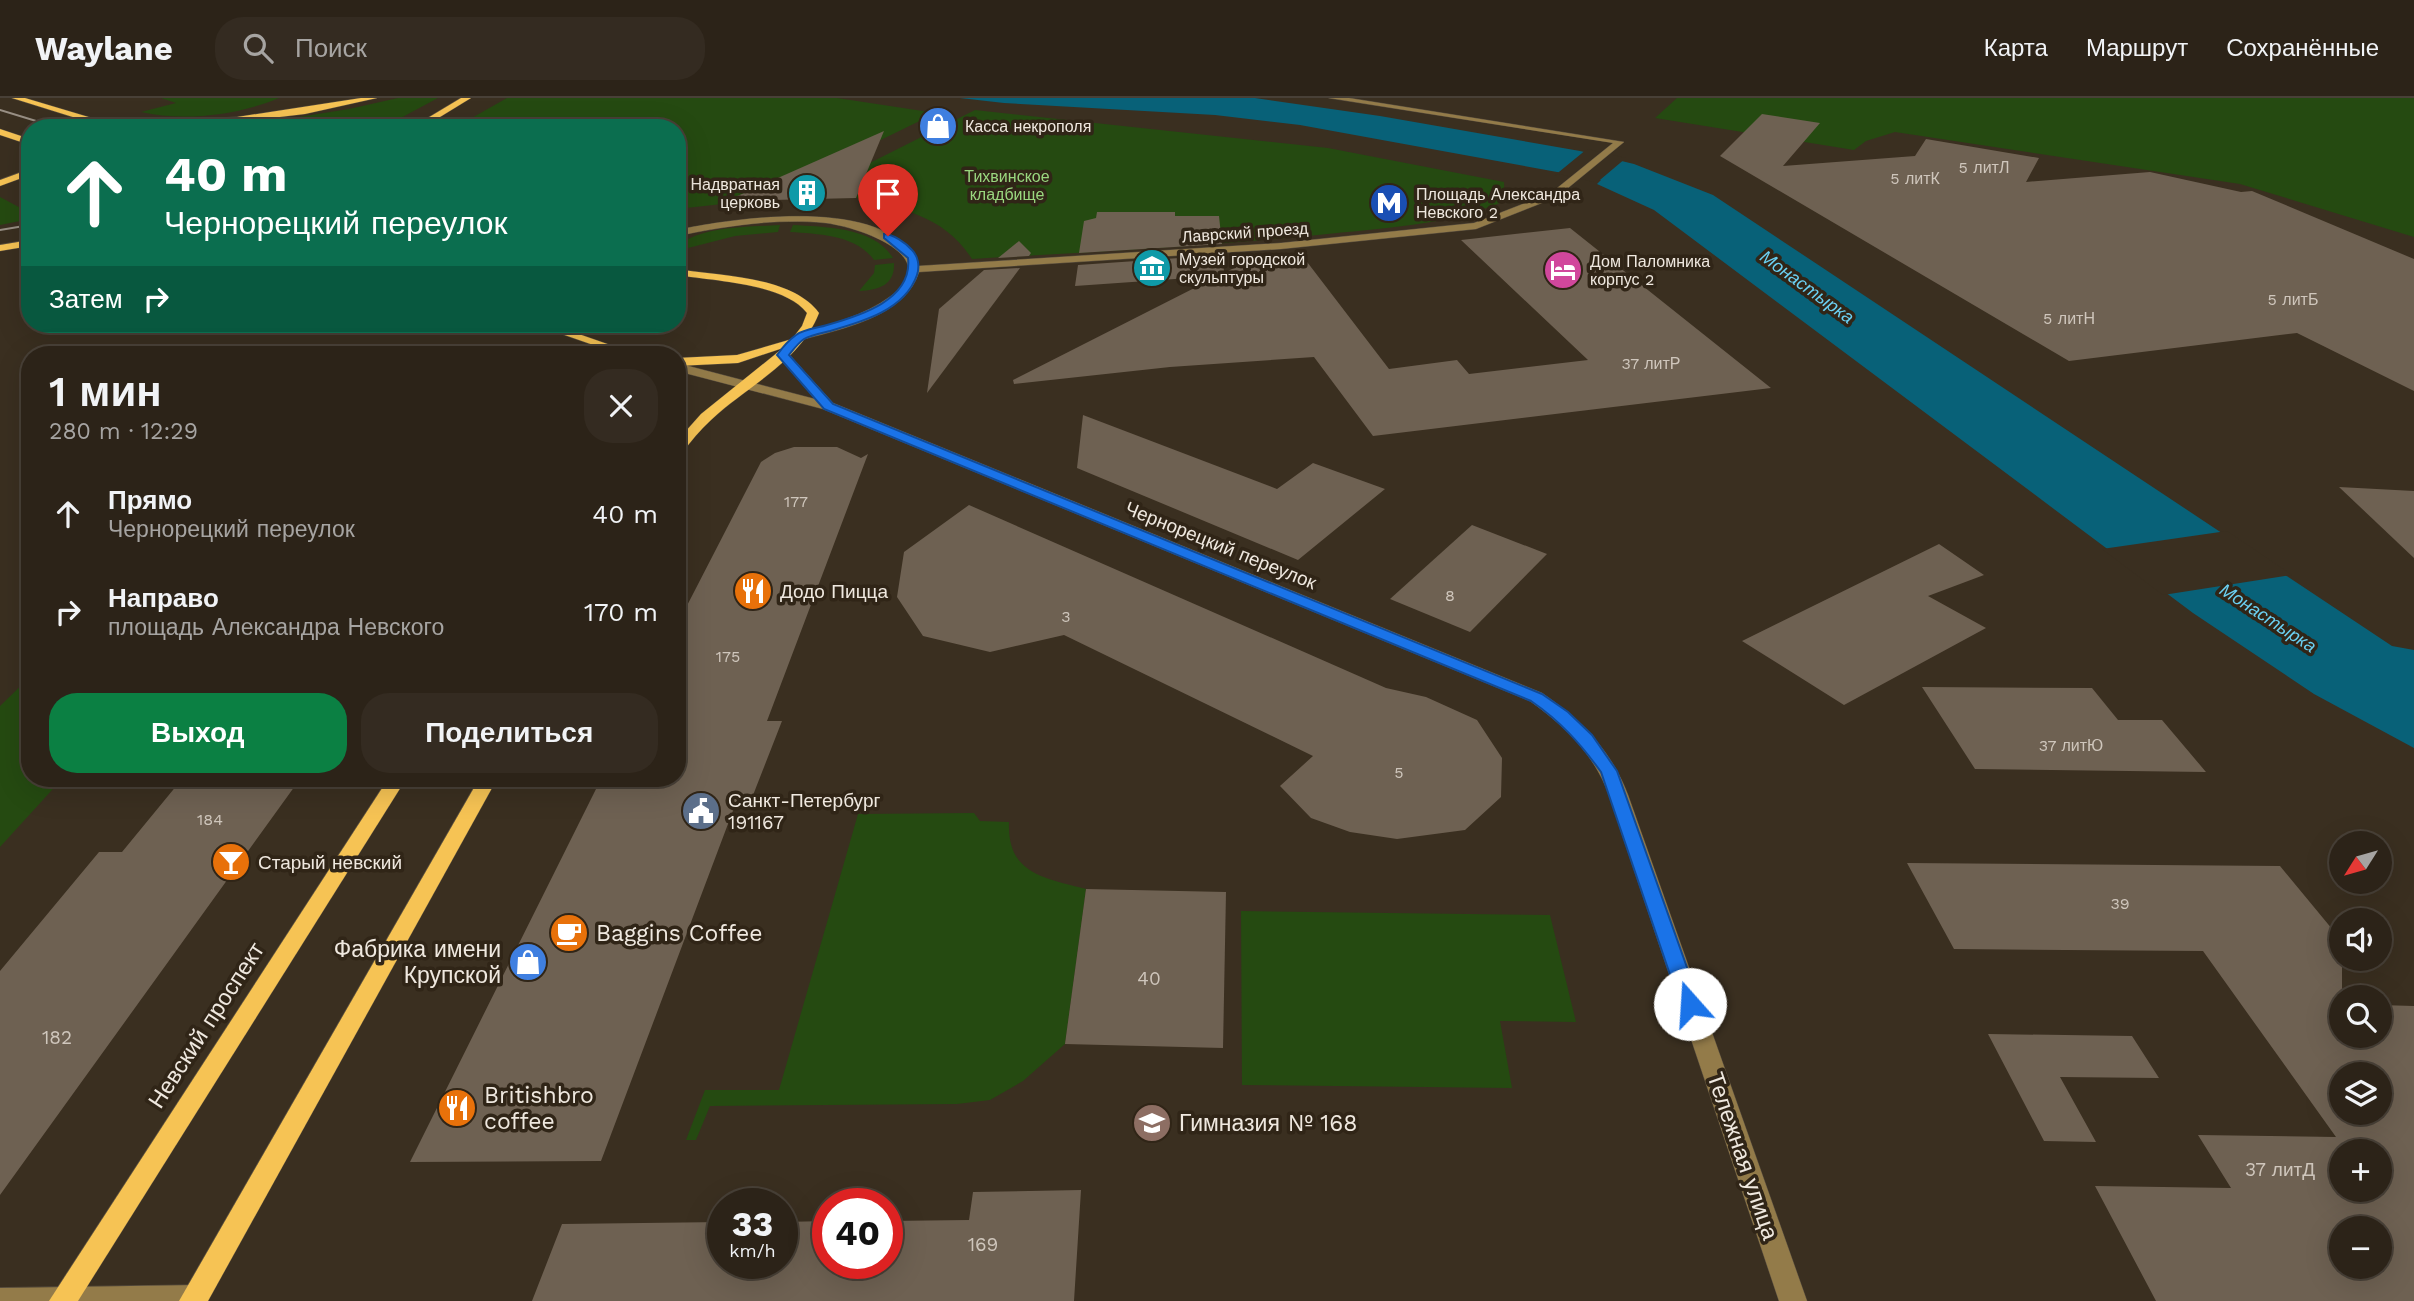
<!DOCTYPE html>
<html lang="ru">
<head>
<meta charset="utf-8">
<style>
  body { margin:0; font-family:"Work Sans",sans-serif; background:#342b21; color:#f1f3f6; height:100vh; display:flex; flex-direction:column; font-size:26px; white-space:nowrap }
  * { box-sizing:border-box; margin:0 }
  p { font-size:23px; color:#a6a4a2 }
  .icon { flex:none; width:38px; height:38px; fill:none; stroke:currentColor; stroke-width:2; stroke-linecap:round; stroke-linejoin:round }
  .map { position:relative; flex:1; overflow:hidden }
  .panel { position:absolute; left:21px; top:248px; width:665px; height:441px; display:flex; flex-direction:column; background:#2c2318; border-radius:28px; box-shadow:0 7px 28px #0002,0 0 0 2px #484037 }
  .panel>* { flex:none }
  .hud { position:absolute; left:21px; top:21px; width:665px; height:214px; border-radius:28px; box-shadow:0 7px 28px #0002,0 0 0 2px #484037; background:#0b6e4f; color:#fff; overflow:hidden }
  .needle { width:46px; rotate:233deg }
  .tools { position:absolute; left:2329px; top:733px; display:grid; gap:14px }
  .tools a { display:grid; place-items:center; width:63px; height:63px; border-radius:50%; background:#2c2318; box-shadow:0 7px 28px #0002,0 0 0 2px #484037; font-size:35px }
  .speed { position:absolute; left:707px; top:1090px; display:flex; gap:14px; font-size:35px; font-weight:700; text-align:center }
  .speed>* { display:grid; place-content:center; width:91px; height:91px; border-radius:50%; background:#2c2318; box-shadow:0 7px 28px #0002,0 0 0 2px #484037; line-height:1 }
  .speed small { font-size:18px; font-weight:400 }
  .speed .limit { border:10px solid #d22; background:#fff; color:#111 }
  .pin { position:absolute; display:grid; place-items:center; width:60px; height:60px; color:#fff; margin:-72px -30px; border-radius:50% 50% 50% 0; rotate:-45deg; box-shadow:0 0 7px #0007 }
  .pin .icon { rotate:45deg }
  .me { position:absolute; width:77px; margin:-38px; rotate:341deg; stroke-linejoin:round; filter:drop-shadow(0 0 5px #0008) }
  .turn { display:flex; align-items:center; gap:24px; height:147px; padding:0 28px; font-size:32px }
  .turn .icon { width:91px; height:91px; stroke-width:2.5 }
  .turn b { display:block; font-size:49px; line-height:60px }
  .then { display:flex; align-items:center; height:66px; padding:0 28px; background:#0003; gap:14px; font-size:26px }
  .round { display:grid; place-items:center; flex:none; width:74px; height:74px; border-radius:28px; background:#342b21 }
  .summary { display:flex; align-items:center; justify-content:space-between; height:119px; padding:0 28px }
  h1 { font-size:42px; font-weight:600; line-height:52px }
  .primary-button { display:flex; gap:14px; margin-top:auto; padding:14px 28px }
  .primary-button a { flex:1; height:80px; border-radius:28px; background:#0b8043; color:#fff; font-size:28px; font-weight:600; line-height:80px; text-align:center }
  .primary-button a+a { background:#342b21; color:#f1f3f6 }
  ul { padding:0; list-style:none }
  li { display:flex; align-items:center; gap:21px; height:98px; padding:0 28px }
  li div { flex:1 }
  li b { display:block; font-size:26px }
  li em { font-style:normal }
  header { display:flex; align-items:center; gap:42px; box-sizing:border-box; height:98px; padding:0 35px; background:#2c2318; border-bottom:2px solid #484037 }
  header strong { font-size:33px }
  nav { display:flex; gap:38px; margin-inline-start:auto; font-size:24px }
  .search { width:490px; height:63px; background:#342b21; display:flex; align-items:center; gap:18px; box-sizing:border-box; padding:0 24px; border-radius:28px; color:#a6a4a2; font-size:26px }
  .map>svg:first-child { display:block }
  .green { fill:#254a11 }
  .water { fill:#086178 }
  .pier { fill:#3a2f20 }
  .building { fill:#6e6152; fill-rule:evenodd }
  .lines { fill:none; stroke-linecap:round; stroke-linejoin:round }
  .minor-casing { stroke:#574d3f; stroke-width:1 }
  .major-casing { stroke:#574d3f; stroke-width:1 }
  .minor { fill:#937b49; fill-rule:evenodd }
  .major { fill:#f6c354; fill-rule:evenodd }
  .tram { stroke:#988f84; stroke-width:2 }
  .route { fill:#1a73e8; stroke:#114b97; stroke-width:2 }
  .labels { text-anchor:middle; stroke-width:7; stroke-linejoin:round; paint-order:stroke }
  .far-poi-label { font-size:16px; fill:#efe8df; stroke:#302517; text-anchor:start }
  .number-label { font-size:16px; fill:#cfc6bc }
  .far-park-label { font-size:16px; fill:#9ad77f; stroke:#302517 }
  .far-street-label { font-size:16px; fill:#efe8df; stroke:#302517 }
  .far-water-label { font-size:18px; font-style:italic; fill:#6bd1f3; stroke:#302517 }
  .street-label { font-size:19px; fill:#efe8df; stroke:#302517 }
  .poi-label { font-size:19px; fill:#efe8df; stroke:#302517; text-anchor:start }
  .near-number-label { font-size:19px; fill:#cfc6bc }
  .near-poi-label { font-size:23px; fill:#efe8df; stroke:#302517; text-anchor:start }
  .near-street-label { font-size:23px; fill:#efe8df; stroke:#302517 }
</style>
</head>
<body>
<header>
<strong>Waylane</strong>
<div class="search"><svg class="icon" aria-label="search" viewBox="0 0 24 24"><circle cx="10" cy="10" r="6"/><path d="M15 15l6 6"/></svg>Поиск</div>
<nav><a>Карта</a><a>Маршрут</a><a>Сохранённые</a></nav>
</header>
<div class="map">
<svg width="2414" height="1203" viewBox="0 0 2414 1203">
  <rect width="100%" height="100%" fill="#3a2f20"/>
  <g class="green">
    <path d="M161,0H279C239,17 184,24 141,14L176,5Z"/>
    <polygon points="398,0 438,0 382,30 263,30 249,27 349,11"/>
    <polygon points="507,0 837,0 936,15 803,80 774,83 759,89 750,103 677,111 677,30 571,30 558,27 550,30 454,30"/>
    <polygon points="1677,0 2414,0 2414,139 2240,86 1895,34 1866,43 1854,52 1655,20"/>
    <path d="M975,12L1328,50L1504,84L1505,103C1446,128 1381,130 1318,137C1203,148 1087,154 972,161C944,118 904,111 856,100L862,86L844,78Z"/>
    <polygon points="0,99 30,115 30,121 0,127"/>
    <path d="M780,127L778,134L735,138L688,150L683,144C709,128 750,129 780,127Z"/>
    <path d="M793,127C824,129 875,129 893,160L874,162C856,137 819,136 790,134Z"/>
    <path d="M894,165C895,187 879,192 859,193L874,175L875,167Z"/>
    <polygon points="30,579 30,681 62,681 0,749 0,608"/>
    <path d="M974,715L980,723L1009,724C1007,776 1044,780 1086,791L1065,946L1023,983L990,1002L957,1006L710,1008L696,1042H686L705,992H779L858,716Z"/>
    <polygon points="1241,813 1550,817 1576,924 1500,923 1512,990 1242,987"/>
  </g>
  <polygon class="water" points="960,0 1255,0 1380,18 1580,53 1634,66 1713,97 2392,548 2414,552 2414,650 2314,596 2193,515 1654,112 1597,86 1601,82 1300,27 1215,17 1004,5"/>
  <g class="pier">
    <polygon points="1587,51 1626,60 1594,87 1594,84 1559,76 1554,78"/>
    <polygon points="2227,433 2292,477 2163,497 2102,451"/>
  </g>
  <g class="building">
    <polygon points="1762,16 1820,25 1783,68 1915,58 1926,41 2039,60 2026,84 2150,74 2241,94 2252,93 2414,161 2414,293 2297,235 2069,263 1720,58"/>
    <polygon points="884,33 856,100 726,103"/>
    <polygon points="1097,114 1175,114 1175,118 1219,118 1222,146 1079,155 1084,123 1096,120"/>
    <polygon points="1570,130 1771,290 1373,338 1314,259 1170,269 1014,286 1013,282 1218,178 1075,188 1078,167 1223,157 1224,175 1256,159 1301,156 1389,271 1457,262 1469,276 1588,262 1461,142"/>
    <polygon points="1019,143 1031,155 1029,158 998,160"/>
    <polygon points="1020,170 927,295 939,211 984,172"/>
    <polygon points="1083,317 1277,391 1313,365 1385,391 1298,462 1077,370"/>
    <polygon points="794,349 837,349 861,360 868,356 767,623 782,623 748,710 734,710 601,1063 410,1064 601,681 677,681 677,527 761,364 775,355"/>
    <polygon points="2339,389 2414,393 2414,460"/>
    <polygon points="969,407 1386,590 1426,599 1477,622 1502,660 1501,699 1465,732 1397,741 1350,734 1311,720 1280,688 1313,658 1064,537 990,554 923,538 897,499 904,454"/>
    <polygon points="1472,427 1547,456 1470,534 1390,501"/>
    <polygon points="1939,446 1984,477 1928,498 1986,530 1844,607 1742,543"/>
    <polygon points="1922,589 2092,590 2118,622 2162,622 2206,674 1975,671"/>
    <polygon points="182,681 300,681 0,1097 0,873 99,754 122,754"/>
    <path d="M1907,765L2280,768L2342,843V938H2380V907L2414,908V1203H2156L2095,1088L2231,1090L2198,1037L2336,1039L2203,853L1954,851ZM2342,976H2380V1015H2342ZM2342,1054H2380V1092H2342ZM2342,1130H2380V1169H2342Z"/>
    <polygon points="1086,791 1226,794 1223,950 1065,946"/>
    <polygon points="1988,936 2132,938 2159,980 2060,979 2096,1044 2044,1043"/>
    <polygon points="1081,1092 1074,1203 532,1203 562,1126 723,1124 723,1166 782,1166 782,1124 828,1123 828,1166 887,1166 887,1123 969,1122 973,1094"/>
  </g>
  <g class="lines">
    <defs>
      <g id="minor">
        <path d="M1329,0H1349L1624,44L1557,99L1476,131L1281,151L919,174C905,219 841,231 801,242L797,240V236C829,227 864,218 891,198C946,158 858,129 826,125C776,120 726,128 677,138V132C734,120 892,96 918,168L1281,145L1474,125L1551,95L1613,45Z"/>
        <path d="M782,252L786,253L833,305L1542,595C1581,622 1611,652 1628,697L1807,1203H1779L1609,697C1594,656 1565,628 1530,603L823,311L677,273V265L815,301L776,256Z"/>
        <polygon points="195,1187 205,1191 207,1203 0,1203 0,1190"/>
      </g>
      <g id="major">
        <polygon points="12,0 25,0 102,23 134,24 237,19 361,0 377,0 305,16 237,24 108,30"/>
        <polygon points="461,0 471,0 422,30 411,30"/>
        <polygon points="0,31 30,41 30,47 0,37"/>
        <polygon points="30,71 30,77 0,88 0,82"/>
        <polygon points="30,142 30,148 0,153 0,147"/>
        <path d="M677,171C719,178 792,178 819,215C800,264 747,288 711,322C700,332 691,343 682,355L677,356V343L701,316L783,250L738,265L677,268V260L737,257L792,241L802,228L807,215C784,185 713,183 677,177Z"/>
        <polygon points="533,226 550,226 639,257 622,257"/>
        <polygon points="388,681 406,681 78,1203 49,1203"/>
        <polygon points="479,681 497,681 208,1203 179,1203"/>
      </g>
    </defs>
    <use href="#minor" class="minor-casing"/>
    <use href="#major" class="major-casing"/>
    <use href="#minor" class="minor"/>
    <use href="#major" class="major"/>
    <g class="tram">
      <polyline points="0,12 59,30"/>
      <polyline points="0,132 30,127"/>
    </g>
  </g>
  <path class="route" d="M884,136C893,136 906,145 912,152C918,158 920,168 917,177C905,212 862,224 830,233C822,235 811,237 804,241C798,245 793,252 789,257L833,306L1542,596L1568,614L1592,637L1617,673L1700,906L1697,912L1690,914L1683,912L1680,906L1601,674C1580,645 1560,623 1531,603L824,311L777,257C782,250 789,242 796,237C804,231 818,230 827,227C859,218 913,202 908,160L884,140Z"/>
  <defs>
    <symbol id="shop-disc" viewBox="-11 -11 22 22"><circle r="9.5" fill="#3f7fe0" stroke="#302517"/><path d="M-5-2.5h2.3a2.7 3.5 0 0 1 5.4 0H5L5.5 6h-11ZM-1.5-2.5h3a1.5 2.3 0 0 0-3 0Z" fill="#fff"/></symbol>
    <symbol id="building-disc" viewBox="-11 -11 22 22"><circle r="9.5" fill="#0f9aa8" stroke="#302517"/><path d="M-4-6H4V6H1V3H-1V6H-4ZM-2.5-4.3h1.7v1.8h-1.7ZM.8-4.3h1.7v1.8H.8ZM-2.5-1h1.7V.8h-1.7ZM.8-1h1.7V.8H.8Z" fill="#fff"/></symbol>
    <symbol id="metro-disc" viewBox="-11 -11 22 22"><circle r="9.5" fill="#1a4fb4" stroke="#302517"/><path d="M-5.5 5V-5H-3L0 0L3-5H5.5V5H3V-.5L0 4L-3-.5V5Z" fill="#fff"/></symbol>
    <symbol id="museum-disc" viewBox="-11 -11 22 22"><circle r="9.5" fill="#0f9aa8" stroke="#302517"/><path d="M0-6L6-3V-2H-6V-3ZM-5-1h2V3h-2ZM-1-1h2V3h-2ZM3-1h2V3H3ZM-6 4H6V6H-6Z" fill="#fff"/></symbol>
    <symbol id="hotel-disc" viewBox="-11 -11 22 22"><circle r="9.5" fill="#d1479c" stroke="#302517"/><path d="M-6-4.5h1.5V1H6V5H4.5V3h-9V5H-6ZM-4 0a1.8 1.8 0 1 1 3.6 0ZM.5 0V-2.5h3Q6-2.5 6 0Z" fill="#fff"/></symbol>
    <symbol id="restaurant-disc" viewBox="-11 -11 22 22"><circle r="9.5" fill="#e8710a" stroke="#302517"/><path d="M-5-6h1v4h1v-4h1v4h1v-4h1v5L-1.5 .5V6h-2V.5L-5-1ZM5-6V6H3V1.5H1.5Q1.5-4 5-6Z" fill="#fff"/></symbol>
    <symbol id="civic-disc" viewBox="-11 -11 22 22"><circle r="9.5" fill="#5c6f8a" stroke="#302517"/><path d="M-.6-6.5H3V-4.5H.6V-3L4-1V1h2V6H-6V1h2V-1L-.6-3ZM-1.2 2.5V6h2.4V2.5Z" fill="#fff"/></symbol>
    <symbol id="bar-disc" viewBox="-11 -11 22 22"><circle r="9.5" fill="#e8710a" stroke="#302517"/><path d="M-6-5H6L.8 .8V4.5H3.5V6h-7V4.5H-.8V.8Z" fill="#fff"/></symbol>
    <symbol id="cafe-disc" viewBox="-11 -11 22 22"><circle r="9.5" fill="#e8710a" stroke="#302517"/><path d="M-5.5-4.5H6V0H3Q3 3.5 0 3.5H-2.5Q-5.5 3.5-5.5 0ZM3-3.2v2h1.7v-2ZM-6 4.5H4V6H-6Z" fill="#fff"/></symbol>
    <symbol id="school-disc" viewBox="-11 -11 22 22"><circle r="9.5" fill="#8d6e63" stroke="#302517"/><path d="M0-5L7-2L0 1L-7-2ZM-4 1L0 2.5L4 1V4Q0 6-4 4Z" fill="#fff"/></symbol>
  </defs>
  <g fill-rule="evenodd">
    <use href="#shop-disc" x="916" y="6" width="44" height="44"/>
    <use href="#building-disc" x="785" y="73" width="44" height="44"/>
    <use href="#metro-disc" x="1367" y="83" width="44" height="44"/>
    <use href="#museum-disc" x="1130" y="148" width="44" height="44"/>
    <use href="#hotel-disc" x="1541" y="150" width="44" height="44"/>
    <use href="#restaurant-disc" x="731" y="471" width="44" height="44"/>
    <use href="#civic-disc" x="679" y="691" width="44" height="44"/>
    <use href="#bar-disc" x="209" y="742" width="44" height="44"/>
    <use href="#cafe-disc" x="547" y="813" width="44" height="44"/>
    <use href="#shop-disc" x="506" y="842" width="44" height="44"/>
    <use href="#restaurant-disc" x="435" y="988" width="44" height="44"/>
    <use href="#school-disc" x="1130" y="1003" width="44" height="44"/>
  </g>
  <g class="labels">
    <g class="far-poi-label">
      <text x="965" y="34">Касса некрополя</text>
      <text x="780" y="92" text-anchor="end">Надвратная<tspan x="780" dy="18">церковь</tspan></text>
      <text x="1416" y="102">Площадь Александра<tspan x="1416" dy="18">Невского 2</tspan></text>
      <text x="1179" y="167">Музей городской<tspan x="1179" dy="18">скульптуры</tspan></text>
      <text x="1590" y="169">Дом Паломника<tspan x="1590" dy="18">корпус 2</tspan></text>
    </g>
    <g class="number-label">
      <text x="1984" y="75">5 литЛ</text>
      <text x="1915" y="86">5 литК</text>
      <text x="2293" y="207">5 литБ</text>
      <text x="2069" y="226">5 литН</text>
      <text x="1651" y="271">37 литР</text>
      <text x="796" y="409">177</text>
      <text x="1450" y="503">8</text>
      <text x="1066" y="524">3</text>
      <text x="728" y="564">175</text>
      <text x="2071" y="653">37 литЮ</text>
      <text x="1399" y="680">5</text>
      <text x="210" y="727">184</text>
      <text x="2120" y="811">39</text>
    </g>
    <g class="far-park-label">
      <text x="1007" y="84">Тихвинское<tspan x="1007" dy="18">кладбище</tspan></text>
    </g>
    <g class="far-street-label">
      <text transform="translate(1245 134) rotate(-4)" y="6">Лаврский проезд</text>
    </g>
    <g class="far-water-label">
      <text transform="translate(1807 189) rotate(36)" y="6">Монастырка</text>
      <text transform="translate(2268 520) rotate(33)" y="6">Монастырка</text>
    </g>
    <g class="street-label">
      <text transform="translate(1221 447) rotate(22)" y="7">Чернорецкий переулок</text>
    </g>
    <g class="poi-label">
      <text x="780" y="500">Додо Пицца</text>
      <text x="728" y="709">Санкт-Петербург<tspan x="728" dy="22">191167</tspan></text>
      <text x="258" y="771">Старый невский</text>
    </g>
    <g class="near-number-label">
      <text x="1149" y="887">40</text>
      <text x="57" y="946">182</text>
      <text x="2280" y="1078">37 литД</text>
      <text x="983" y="1153">169</text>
    </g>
    <g class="near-poi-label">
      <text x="596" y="843">Baggins Coffee</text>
      <text x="501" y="859" text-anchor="end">Фабрика имени<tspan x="501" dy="26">Крупской</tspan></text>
      <text x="484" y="1005">Britishbro<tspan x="484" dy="26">coffee</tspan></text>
      <text x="1179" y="1033">Гимназия № 168</text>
    </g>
    <g class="near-street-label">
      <text transform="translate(206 927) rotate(-57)" y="8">Невский проспект</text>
      <text transform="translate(1743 1058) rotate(71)" y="8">Тележная улица</text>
    </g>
  </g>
</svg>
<div class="tools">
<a><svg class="needle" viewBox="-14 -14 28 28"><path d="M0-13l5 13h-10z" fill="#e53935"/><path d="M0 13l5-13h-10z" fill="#a6a4a2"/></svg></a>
<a><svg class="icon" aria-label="sound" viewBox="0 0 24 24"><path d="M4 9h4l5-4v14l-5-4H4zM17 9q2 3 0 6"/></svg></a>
<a><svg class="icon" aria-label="search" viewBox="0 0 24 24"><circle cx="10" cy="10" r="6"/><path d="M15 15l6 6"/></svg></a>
<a><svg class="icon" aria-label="layers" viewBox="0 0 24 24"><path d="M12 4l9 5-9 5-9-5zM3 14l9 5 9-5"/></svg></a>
<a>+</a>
<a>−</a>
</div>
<div class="speed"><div>33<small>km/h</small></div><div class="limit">40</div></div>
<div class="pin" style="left:888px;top:138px;background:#d93025"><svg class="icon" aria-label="arrive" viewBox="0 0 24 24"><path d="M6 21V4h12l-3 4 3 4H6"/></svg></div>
<svg class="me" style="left:1690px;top:906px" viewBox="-20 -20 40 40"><circle r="19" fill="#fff"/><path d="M0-13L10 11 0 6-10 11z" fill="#1a73e8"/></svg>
<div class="hud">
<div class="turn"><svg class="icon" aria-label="ahead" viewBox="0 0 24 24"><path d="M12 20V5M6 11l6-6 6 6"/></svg><div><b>40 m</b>Чернорецкий переулок</div></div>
<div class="then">Затем<svg class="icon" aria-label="right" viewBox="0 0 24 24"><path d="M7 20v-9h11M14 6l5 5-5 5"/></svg></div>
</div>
<section class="panel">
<div class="summary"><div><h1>1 мин</h1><p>280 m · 12:29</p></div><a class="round"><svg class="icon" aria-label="close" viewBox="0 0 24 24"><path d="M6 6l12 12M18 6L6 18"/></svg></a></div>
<ul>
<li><svg class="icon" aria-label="ahead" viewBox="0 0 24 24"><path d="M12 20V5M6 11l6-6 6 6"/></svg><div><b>Прямо</b><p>Чернорецкий переулок</p></div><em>40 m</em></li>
<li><svg class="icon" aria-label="right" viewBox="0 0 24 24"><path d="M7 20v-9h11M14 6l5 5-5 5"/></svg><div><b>Направо</b><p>площадь Александра Невского</p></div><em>170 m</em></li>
</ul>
<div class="primary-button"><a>Выход</a><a>Поделиться</a></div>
</section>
</div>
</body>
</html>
